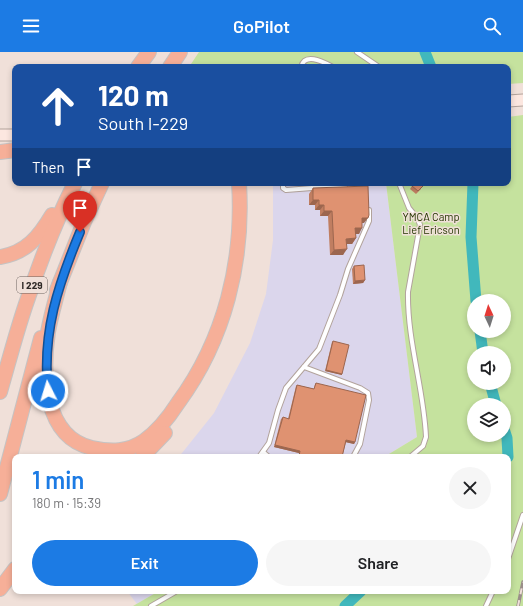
<!DOCTYPE html>
<html lang="en">
<head>
<meta charset="utf-8">
<style>
  body { margin:0; font-family:Barlow,sans-serif; background:#f6f6f6; color:#202124; height:100vh; display:flex; flex-direction:column; font-size:15px; white-space:nowrap }
  * { box-sizing:border-box; margin:0 }
  p { font-size:13px; color:#757577 }
  .icon { flex:none; width:22px; height:22px; fill:none; stroke:currentColor; stroke-width:2; stroke-linecap:round; stroke-linejoin:round }
  .map { position:relative; flex:1; overflow:hidden }
  .panel { position:absolute; left:12px; top:402px; width:499px; height:140px; display:flex; flex-direction:column; background:#fff; border-radius:8px; box-shadow:0 2px 6px #0003 }
  .panel>* { flex:none }
  .top-card { position:absolute; left:12px; top:12px; width:499px; height:122px; border-radius:8px; box-shadow:0 2px 6px #0003; background:#1a4fa0; color:#fff; overflow:hidden }
  .needle { width:26px; rotate:356deg }
  .buttons { position:absolute; left:467px; top:242px; display:grid; gap:8px }
  .buttons a { display:grid; place-items:center; width:44px; height:44px; border-radius:50%; background:#fff; box-shadow:0 2px 6px #0003; font-size:20px }
  .pin { position:absolute; display:grid; place-items:center; width:34px; height:34px; color:#fff; margin:-41px -17px; border-radius:50% 50% 50% 0; rotate:-45deg; box-shadow:0 0 4px #0007 }
  .pin .icon { rotate:45deg }
  .me { position:absolute; width:44px; margin:-22px; rotate:355deg; stroke-linejoin:round; filter:drop-shadow(0 0 3px #0008) }
  .turn { display:flex; align-items:center; gap:14px; height:84px; padding:0 20px; font-size:18px }
  .turn .icon { width:52px; height:52px; stroke-width:2.5 }
  .turn b { display:block; font-size:28px; line-height:34px }
  .then { display:flex; align-items:center; height:38px; padding:0 20px; background:#0003; gap:8px; font-size:15px }
  .round { display:grid; place-items:center; flex:none; width:42px; height:42px; border-radius:21px; background:#f6f6f6 }
  .headline { display:flex; align-items:center; justify-content:space-between; height:68px; padding:0 20px }
  h1 { font-size:24px; font-weight:600; line-height:30px; color:#1c7be4 }
  .action { display:flex; gap:8px; margin-top:auto; padding:8px 20px }
  .action a { flex:1; height:46px; border-radius:24px; background:#1c7be4; color:#fff; font-size:16px; font-weight:600; line-height:46px; text-align:center }
  .action a+a { background:#f6f6f6; color:#202124 }
  header { display:flex; justify-content:space-between; align-items:center; height:52px; padding:0 20px; background:#1c7be4; color:#fff; font-size:18px; font-weight:600 }
  .map>svg:first-child { display:block }
  .commercial { fill:#dbd6ec }
  .green { fill:#c5e29e; fill-rule:evenodd }
  .lines { fill:none; stroke-linecap:round; stroke-linejoin:round }
  .river { stroke:#41b8bc; stroke-width:11 }
  .service-casing { stroke:#b2a39c; stroke-width:6 }
  .secondary-casing { stroke:#b2a39c; stroke-width:13 }
  .motorway-casing { stroke:#c5c3c3; stroke-width:16 }
  .service { stroke:#fff; stroke-width:4 }
  .secondary { stroke:#fce7e0; stroke-width:11 }
  .motorway { stroke:#f6af98; stroke-width:14 }
  .rail-casing { stroke:#9a8e89; stroke-width:3.5 }
  .rail { stroke:#f0e0d9; stroke-width:2; stroke-dasharray:6; stroke-linecap:butt }
  .wall { fill:#c07e61 }
  .shaded-wall { fill:#9c664f }
  .building { fill:#df9271; stroke:#9c664f }
  .route-casing { stroke:#125094; stroke-width:10 }
  .route { stroke:#1c7be4; stroke-width:7 }
  .labels { text-anchor:middle; stroke-width:3; stroke-linejoin:round; paint-order:stroke }
  .shield { fill:#f0e0d9; stroke:#6a615d; stroke-width:1 }
  .shield-label { font-size:10px; font-weight:bold; fill:#302a28 }
  .park-label { font-size:11px; fill:#243600; stroke:#f0e0d9 }
</style>
</head>
<body>
<header><svg class="icon" aria-label="menu" viewBox="0 0 24 24"><path d="M4 6h16M4 12h16M4 18h16"/></svg>GoPilot<svg class="icon" aria-label="search" viewBox="0 0 24 24"><circle cx="10" cy="10" r="6"/><path d="M15 15l6 6"/></svg></header>
<div class="map">
<svg width="523" height="554" viewBox="0 0 523 554">
  <rect width="100%" height="100%" fill="#f0e0d9"/>
  <g class="commercial">
    <polygon points="273,131 386,131 417,385 384,405 178,405 182,401 214,361 250,291 266,242 273,188"/>
    <polygon points="127,539 159,539 137,552"/>
  </g>
  <g class="green">
    <polygon points="199,0 523,0 523,31 508,32 508,15 189,15"/>
    <path d="M523,63V554H133L159,539H508V405H384L417,385L386,131H508V65ZM474,249H504V279H474ZM474,301H504V331H474ZM474,353H504V383H474Z"/>
  </g>
  <g class="lines">
    <g class="river">
      <polyline points="425,0 431,15"/>
      <polyline points="473,131 471,185 476,249"/>
      <polyline points="480,279 483,301"/>
      <polyline points="490,331 496,353"/>
      <polyline points="504,377 507,386 508,405"/>
      <polyline points="345,554 361,539"/>
    </g>
    <defs>
      <g id="service">
        <polyline points="357,0 379,15"/>
        <path d="M301,15C305,0 323,10 333,15"/>
        <polyline points="283,131 283,136 286,138 338,134 337,131"/>
        <path d="M399,131L409,156L418,167L420,173L408,240C407,289 424,337 426,385L423,394L410,405"/>
        <polyline points="338,134 345,134"/>
        <polyline points="304,315 360,336 368,341 369,348 360,392 353,405"/>
        <polyline points="263,400 269,405"/>
        <polyline points="259,405 269,391 278,358 286,336 319,297 340,243 348,217 369,169 369,158"/>
        <polyline points="508,507 523,463"/>
        <polyline points="151,554 177,539"/>
        <polyline points="486,554 493,539"/>
      </g>
      <g id="secondary">
        <polyline points="508,49 523,48"/>
        <polyline points="0,83 15,83"/>
      </g>
      <g id="motorway">
        <polyline points="138,15 149,0"/>
        <polyline points="170,15 180,0"/>
        <polyline points="0,100 15,98"/>
        <path d="M0,205C26,201 39,185 52,163"/>
        <path d="M60,230C56,247 51,263 48,280C42,320 43,385 92,396C111,400 128,400 144,389C158,379 169,365 178,351C225,287 244,209 239,131"/>
        <polyline points="57,238 84,170 102,131"/>
        <path d="M0,340C9,309 17,277 28,246C41,207 56,168 75,131"/>
        <polyline points="142,405 165,381"/>
        <polyline points="0,442 41,286"/>
        <polyline points="0,537 15,517"/>
      </g>
    </defs>
    <use href="#service" class="service-casing"/>
    <use href="#secondary" class="secondary-casing"/>
    <use href="#motorway" class="motorway-casing"/>
    <use href="#service" class="service"/>
    <use href="#secondary" class="secondary"/>
    <use href="#motorway" class="motorway"/>
    <defs>
      <polyline id="rail" points="518,554 523,530"/>
    </defs>
    <use href="#rail" class="rail-casing"/>
    <use href="#rail" class="rail"/>
  </g>
  <g class="wall">
    <polygon points="412,134 421,137 416,142 410,137"/>
    <polygon points="313,136 364,171 362,171 359,182 355,182 356,186 352,192 347,192 343,203 330,203 328,164 320,164 320,158 315,158 315,153 309,153 309,142"/>
    <polygon points="354,214 365,228 363,231 353,232 352,217"/>
    <polygon points="333,289 342,322 342,323 325,319 332,290"/>
    <polygon points="316,331 355,390 354,392 346,390 342,405 298,405 299,401 274,395 281,367 283,365 288,367 296,334 297,333 314,337 315,332"/>
  </g>
  <g class="shaded-wall">
    <polygon points="313,148 319,148 315,153 309,153"/>
    <polygon points="319,153 324,153 320,158 315,158"/>
    <polygon points="324,159 332,159 328,164 320,164"/>
    <polygon points="362,166 368,166 364,171 358,171"/>
    <polygon points="355,176 362,176 359,182 351,182"/>
    <polygon points="356,186 352,192 342,192 346,187"/>
    <polygon points="347,197 343,203 330,203 334,198"/>
    <polygon points="365,228 363,231 353,232 355,229"/>
    <polygon points="326,318 342,322 342,323 325,319"/>
    <polygon points="346,388 355,390 354,392 345,390"/>
    <polygon points="275,393 300,399 299,401 274,395"/>
  </g>
  <g class="building">
    <polygon points="415,131 419,131 423,134 418,139 412,134"/>
    <polygon points="368,134 369,163 368,166 362,166 362,176 355,176 356,186 346,187 347,197 334,198 332,159 324,159 324,153 319,153 319,148 313,148 313,136"/>
    <polygon points="364,213 365,228 355,229 354,214"/>
    <polygon points="333,289 349,293 342,322 326,318"/>
    <polygon points="316,331 366,343 355,390 346,388 342,405 304,405 299,404 300,399 275,393 283,365 289,367 297,333 314,337"/>
  </g>
  <g class="lines">
    <defs>
      <path id="route" d="M48,339C42,280 58,233 80,180"/>
    </defs>
    <use href="#route" class="route-casing"/>
    <use href="#route" class="route"/>
  </g>
  <g class="labels">
    <rect class="shield" x="17" y="225" width="30" height="16" rx="3"/>
    <g class="shield-label">
      <text x="32" y="237">I 229</text>
    </g>
    <g class="park-label">
      <text x="431" y="169">YMCA Camp<tspan x="431" dy="13">Lief Ericson</tspan></text>
    </g>
  </g>
</svg>
<div class="buttons">
<a><svg class="needle" viewBox="-14 -14 28 28"><path d="M0-13l5 13h-10z" fill="#e53935"/><path d="M0 13l5-13h-10z" fill="#757577"/></svg></a>
<a><svg class="icon" aria-label="sound" viewBox="0 0 24 24"><path d="M4 9h4l5-4v14l-5-4H4zM17 9q2 3 0 6"/></svg></a>
<a><svg class="icon" aria-label="layers" viewBox="0 0 24 24"><path d="M12 4l9 5-9 5-9-5zM3 14l9 5 9-5"/></svg></a>
</div>
<div class="pin" style="left:80px;top:180px;background:#d93025"><svg class="icon" aria-label="arrive" viewBox="0 0 24 24"><path d="M6 21V4h12l-3 4 3 4H6"/></svg></div>
<svg class="me" style="left:48px;top:339px" viewBox="-20 -20 40 40"><circle r="17" fill="#1c7be4" stroke="#fff" stroke-width="3"/><path d="M0-11L8 9 0 5-8 9z" fill="#fff"/></svg>
<div class="top-card">
<div class="turn"><svg class="icon" aria-label="ahead" viewBox="0 0 24 24"><path d="M12 20V5M6 11l6-6 6 6"/></svg><div><b>120 m</b>South I-229</div></div>
<div class="then">Then<svg class="icon" aria-label="arrive" viewBox="0 0 24 24"><path d="M6 21V4h12l-3 4 3 4H6"/></svg></div>
</div>
<section class="panel">
<div class="headline"><div><h1>1 min</h1><p>180 m · 15:39</p></div><a class="round"><svg class="icon" aria-label="close" viewBox="0 0 24 24"><path d="M6 6l12 12M18 6L6 18"/></svg></a></div>
<div class="action"><a>Exit</a><a>Share</a></div>
</section>
</div>
</body>
</html>
